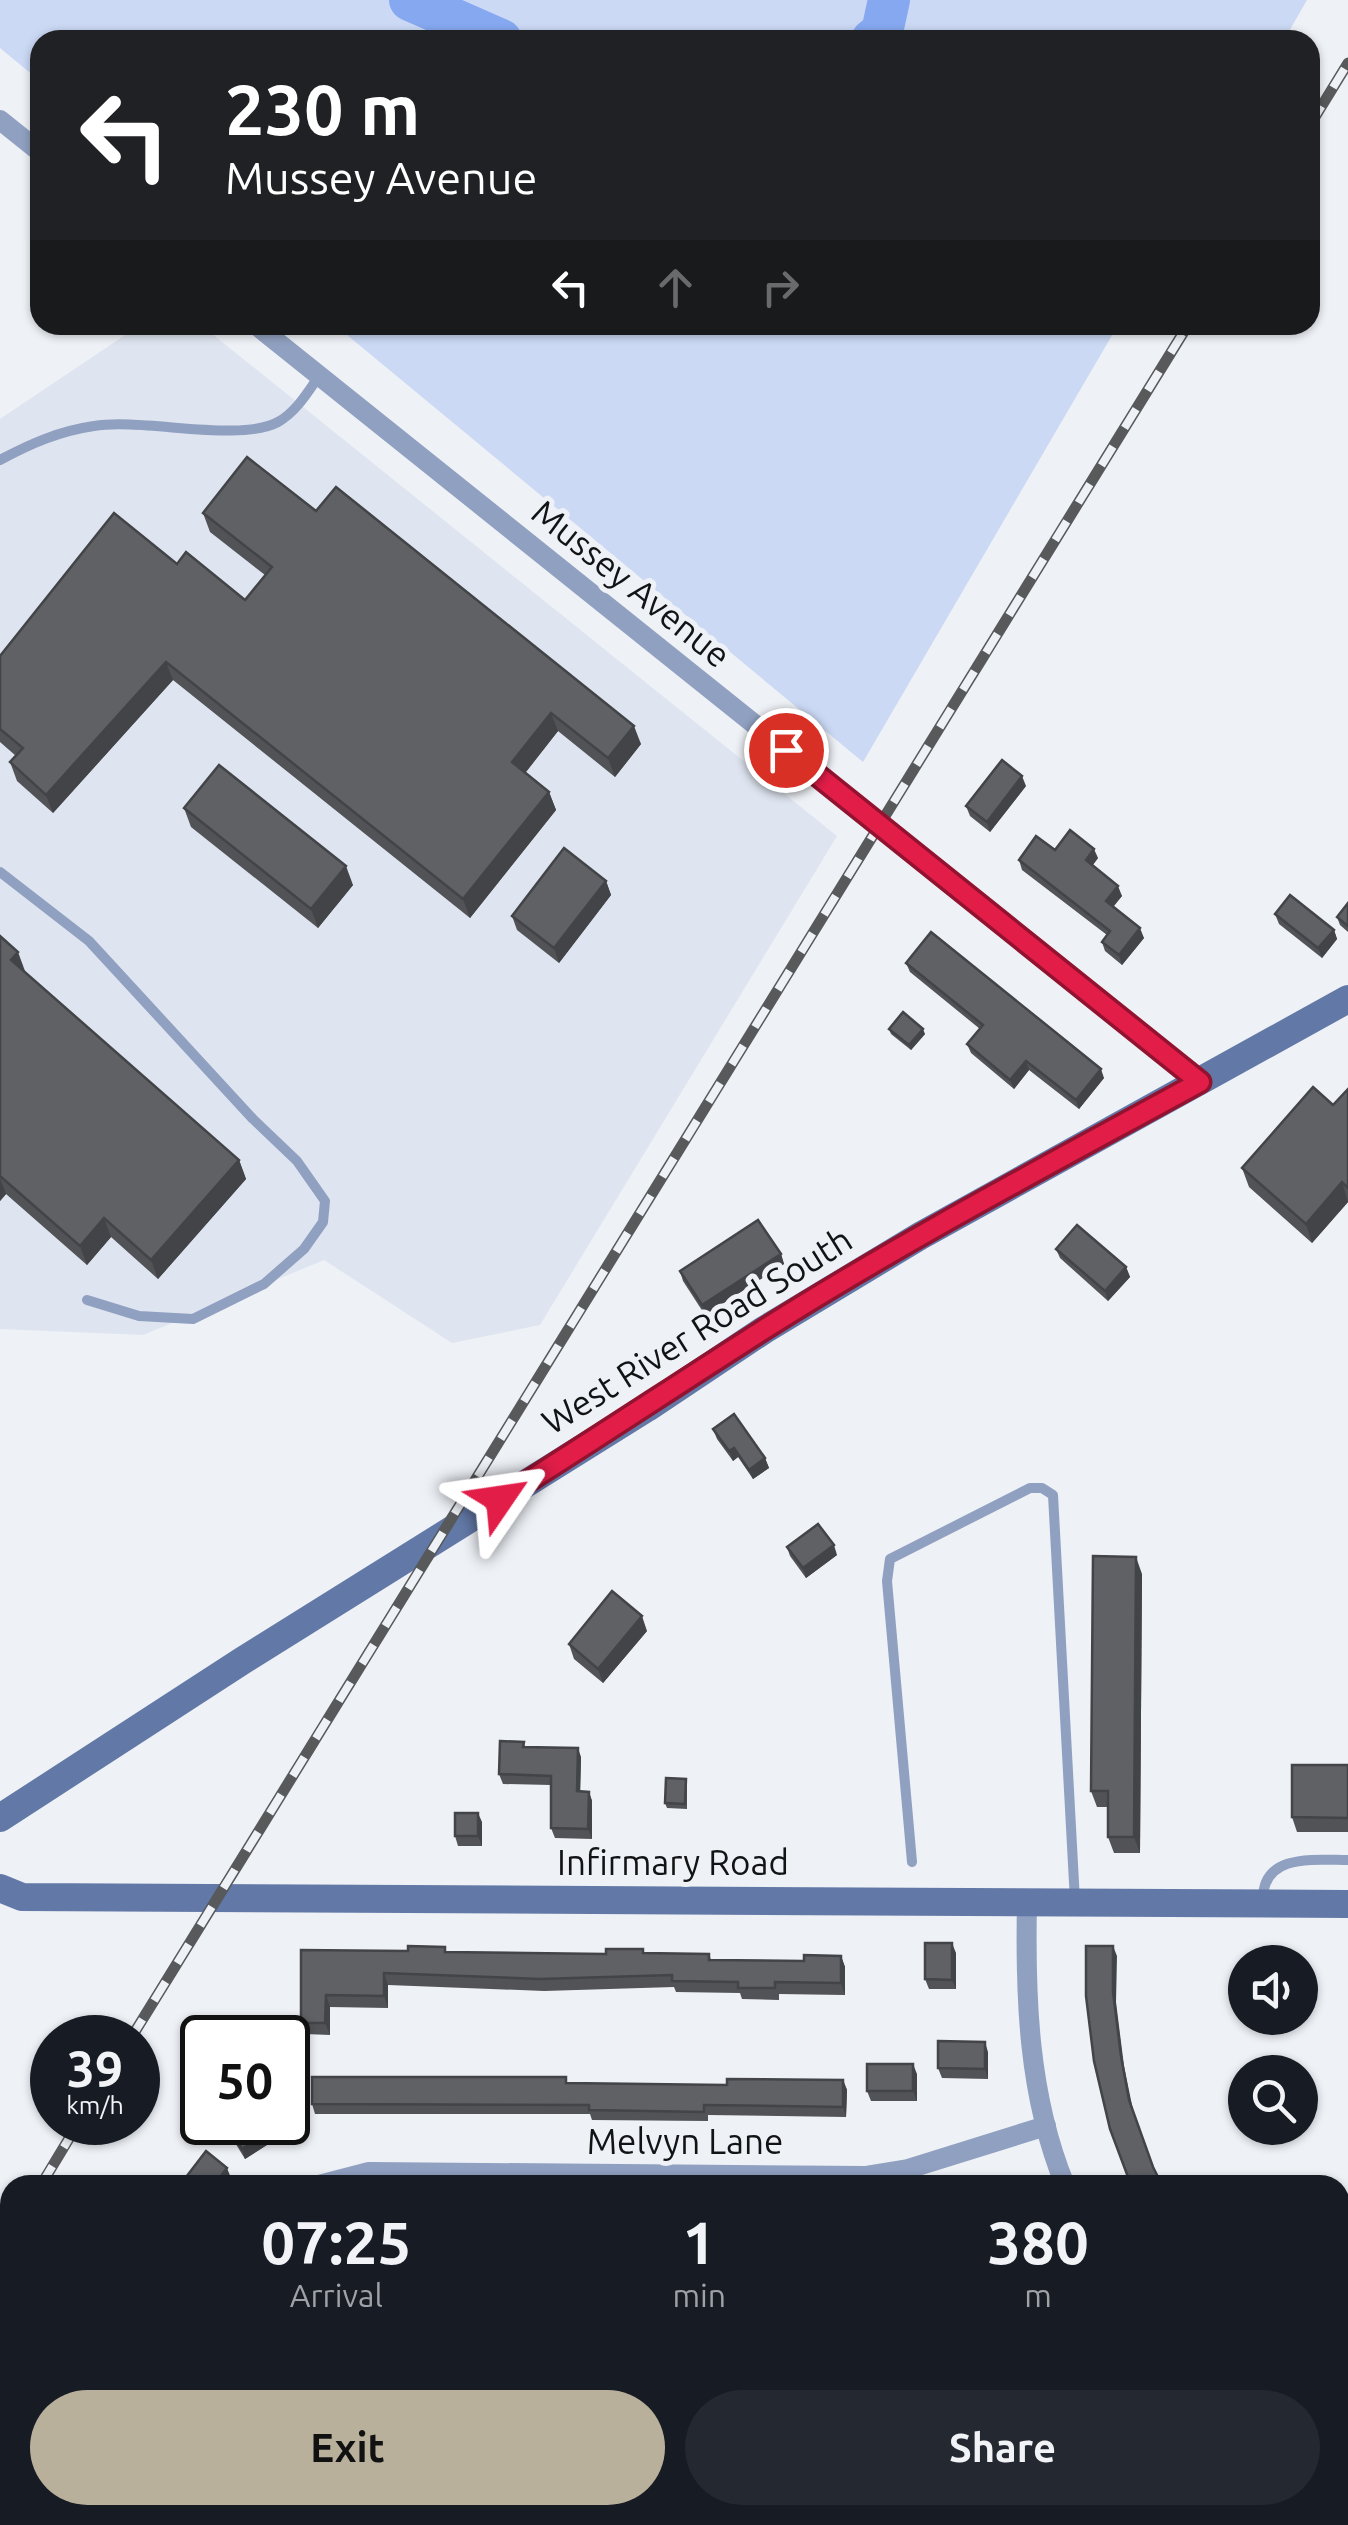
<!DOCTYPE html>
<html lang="en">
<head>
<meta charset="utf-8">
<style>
  body { margin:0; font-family:Ubuntu,sans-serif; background:#242831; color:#f1f3f6; height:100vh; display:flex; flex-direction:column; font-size:38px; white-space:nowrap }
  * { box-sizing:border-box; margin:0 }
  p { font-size:32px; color:#9ea1a6 }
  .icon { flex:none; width:55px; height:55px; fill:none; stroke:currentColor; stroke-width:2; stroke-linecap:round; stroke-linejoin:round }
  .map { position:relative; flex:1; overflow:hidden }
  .panel { position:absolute; left:0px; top:2175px; width:1350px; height:350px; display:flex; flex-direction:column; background:#171b24; border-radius:30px 30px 0 0; box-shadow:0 2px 8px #0004 }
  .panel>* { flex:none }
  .top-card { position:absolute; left:30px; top:30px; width:1290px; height:305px; border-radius:30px; box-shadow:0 2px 8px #0004; background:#202124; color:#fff; overflow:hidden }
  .tools { position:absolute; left:1228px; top:1945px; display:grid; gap:20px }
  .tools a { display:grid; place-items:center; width:90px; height:90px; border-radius:50%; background:#171b24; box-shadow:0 2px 8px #0004; font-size:50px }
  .speed { position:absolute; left:30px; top:2015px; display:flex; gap:20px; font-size:50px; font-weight:700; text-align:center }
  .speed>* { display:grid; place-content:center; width:130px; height:130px; border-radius:50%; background:#171b24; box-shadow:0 2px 8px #0004; line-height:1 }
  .speed small { font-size:25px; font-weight:400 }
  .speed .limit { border:5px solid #111; border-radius:15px; background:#fff; color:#111 }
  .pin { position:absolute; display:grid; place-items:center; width:85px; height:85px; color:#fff; margin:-42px; border:5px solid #fff; border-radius:50%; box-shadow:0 2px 10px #0007 }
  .me { position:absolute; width:110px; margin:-55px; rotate:58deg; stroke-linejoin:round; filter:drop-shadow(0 0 8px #0008) }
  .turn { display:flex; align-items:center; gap:35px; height:210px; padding:0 30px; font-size:45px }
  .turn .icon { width:130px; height:130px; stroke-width:2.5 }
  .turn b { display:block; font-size:70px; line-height:85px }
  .lanes { display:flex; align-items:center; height:95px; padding:0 30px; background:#0003; justify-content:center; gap:50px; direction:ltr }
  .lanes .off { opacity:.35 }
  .eta { display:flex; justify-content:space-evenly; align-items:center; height:170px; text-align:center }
  .eta b { font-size:60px; font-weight:600; line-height:70px }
  .primary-button { display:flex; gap:20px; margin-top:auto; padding:20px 30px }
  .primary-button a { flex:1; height:115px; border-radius:60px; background:#b9b09c; color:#111; font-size:40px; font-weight:600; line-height:115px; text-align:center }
  .primary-button a+a { background:#242831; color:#f1f3f6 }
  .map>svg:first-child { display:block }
  .built { fill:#dfe5f0 }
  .green { fill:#cbd9f5 }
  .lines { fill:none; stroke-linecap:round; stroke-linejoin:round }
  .river { stroke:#86a8f0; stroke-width:42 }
  .lane { stroke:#90a0c0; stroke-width:10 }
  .street { stroke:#90a0c0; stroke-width:20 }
  .secondary { stroke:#6278a6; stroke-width:28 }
  .rail-casing { stroke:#57595b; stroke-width:11 }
  .rail { stroke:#eef1f6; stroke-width:8; stroke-dasharray:22; stroke-linecap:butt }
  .wall { fill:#525357 }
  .shaded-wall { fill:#424447 }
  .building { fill:#5f6165; stroke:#424447; stroke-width:2.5 }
  .route-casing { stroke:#92132f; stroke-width:25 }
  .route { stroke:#e11d48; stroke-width:18 }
  .labels { text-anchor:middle; stroke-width:10; stroke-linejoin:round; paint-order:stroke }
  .street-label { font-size:35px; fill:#121314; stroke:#eef1f6 }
</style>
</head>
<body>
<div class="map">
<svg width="1348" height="2525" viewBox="0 0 1348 2525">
  <rect width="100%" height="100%" fill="#eef1f6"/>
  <polygon class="built" points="140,325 201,325 837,836 540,1325 452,1343 324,1260 143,1335 0,1329 0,419"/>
  <g class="green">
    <polygon points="0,0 1307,0 1284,40 40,40 40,81 0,48"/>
    <polygon points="335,325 1118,325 863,762"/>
  </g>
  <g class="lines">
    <g class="river">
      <polyline points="410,0 501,40"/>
      <polyline points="872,40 882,32 889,0"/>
    </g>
    <g class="lane">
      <path d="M0,460C30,444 59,431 94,426C144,418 239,443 278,422C296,412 308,392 319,376"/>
      <polyline points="0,872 89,941 253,1119 297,1161 325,1201 323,1222 304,1249 264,1284 193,1319 139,1316 87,1300"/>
      <polyline points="912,1862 887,1581 890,1559 1030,1488 1042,1488 1053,1495 1075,1901"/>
      <path d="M1263,1899C1263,1853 1315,1860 1348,1860"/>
    </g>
    <g class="street">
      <polyline points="0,120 40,152"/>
      <polyline points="256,325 1200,1081"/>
      <path d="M1027,1901C1025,1997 1028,2095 1065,2185"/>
      <polyline points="319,2185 369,2172 865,2176 908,2169 1046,2126"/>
      <polyline points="1326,2515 1337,2525"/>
    </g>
    <g class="secondary">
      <polyline points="0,1818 242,1661 647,1408 764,1330 920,1236 1348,999"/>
      <polyline points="0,1888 22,1897 1348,1904"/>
    </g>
    <defs>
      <g id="rail">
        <polyline points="1310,125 1348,63"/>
        <polyline points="131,2038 1188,325"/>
        <polyline points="41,2185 79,2122"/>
        <polyline points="0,2251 10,2235"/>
      </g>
    </defs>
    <use href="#rail" class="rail-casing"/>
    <use href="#rail" class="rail"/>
  </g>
  <g class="wall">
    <polygon points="316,511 641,744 615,777 558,731 525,773 549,792 556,810 470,918 173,680 53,813 17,781 10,762 16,756 0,742 0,656 177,564 245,600 265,575 210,532 203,513"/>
    <polygon points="1026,786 990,832 970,816 966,806"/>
    <polygon points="184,808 353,885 318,928 191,827"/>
    <polygon points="1055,850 1098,858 1092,866 1122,896 1113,906 1144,938 1122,965 1105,951 1102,942 1107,935 1022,870 1019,860"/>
    <polygon points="606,881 611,895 559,963 517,930 512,916"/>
    <polygon points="1348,903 1348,932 1340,925 1337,917"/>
    <polygon points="1275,914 1334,930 1337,939 1322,958 1279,924"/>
    <polygon points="0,936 24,972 239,1160 246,1179 158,1279 111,1237 87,1265 6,1194 0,1201"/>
    <polygon points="906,963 1104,1078 1079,1109 1029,1070 1014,1089 971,1053 967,1044 980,1029 910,972"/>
    <polygon points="889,1029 925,1034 911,1050 891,1034"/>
    <polygon points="1348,1089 1348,1202 1312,1243 1249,1187 1242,1168 1333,1105"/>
    <polygon points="1056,1249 1126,1267 1130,1277 1108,1301 1060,1258"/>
    <polygon points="781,1254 784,1264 705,1315 683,1281 680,1271"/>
    <polygon points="713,1429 765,1458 769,1468 753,1479 738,1457 733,1461 717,1439"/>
    <polygon points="787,1547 837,1555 806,1578 790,1556"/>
    <polygon points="1142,1574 1140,1853 1114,1853 1108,1837 1108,1807 1097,1807 1091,1791"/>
    <polygon points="647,1631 603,1683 574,1659 569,1644"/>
    <polygon points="524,1742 525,1747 581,1757 580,1791 589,1792 592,1801 592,1839 555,1838 551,1828 551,1785 503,1784 499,1774"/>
    <polygon points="1348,1765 1348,1832 1297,1832 1292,1817"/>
    <polygon points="687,1784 687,1809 667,1808 665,1803"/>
    <polygon points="482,1822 482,1846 458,1846 455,1836"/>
    <polygon points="445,1947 446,1952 606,1954 643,1949 644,1953 709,1954 711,1960 804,1961 841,1956 845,1967 845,1995 779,1994 779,2000 742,1999 740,1993 676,1992 674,1987 544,1991 388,1985 388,2008 330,2007 330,2035 305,2034 301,2023 301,1950 408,1951"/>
    <polygon points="956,1953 956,1989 929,1989 925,1979"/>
    <polygon points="988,2052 988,2079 942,2078 938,2068"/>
    <polygon points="917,2074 917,2101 871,2101 867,2091"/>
    <polygon points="843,2080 847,2090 846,2117 708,2115 708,2121 592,2120 590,2114 315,2114 312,2104 568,2083 727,2085"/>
    <polygon points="227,2127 284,2134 245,2159 231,2136"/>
    <polygon points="234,2515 280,2515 281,2518 274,2525 245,2525"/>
  </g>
  <g class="shaded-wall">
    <polygon points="166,662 173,680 53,813 46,795"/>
    <polygon points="551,713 558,731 519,781 512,762"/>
    <polygon points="634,726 641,744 615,777 608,758"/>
    <polygon points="1022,776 1026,786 990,832 987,822"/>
    <polygon points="549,792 556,810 470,918 463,899"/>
    <polygon points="1094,849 1098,858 1089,870 1086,860"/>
    <polygon points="346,866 353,885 318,928 311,909"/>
    <polygon points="606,881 611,895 559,963 554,948"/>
    <polygon points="1118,886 1122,896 1110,911 1106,901"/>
    <polygon points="1140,928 1144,938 1122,965 1119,955"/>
    <polygon points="1334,930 1337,939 1322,958 1318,948"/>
    <polygon points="18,952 25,971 18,979 11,960"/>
    <polygon points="923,1029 925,1034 911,1050 909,1045"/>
    <polygon points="1026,1061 1029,1070 1014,1089 1010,1080"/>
    <polygon points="1101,1069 1104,1078 1079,1109 1076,1100"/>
    <polygon points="239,1160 246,1179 158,1279 151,1260"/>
    <polygon points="0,1178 6,1194 0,1201"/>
    <polygon points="1342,1182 1348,1202 1312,1243 1306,1224"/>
    <polygon points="104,1218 111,1237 87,1265 80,1246"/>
    <polygon points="781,1254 784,1264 705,1315 702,1305"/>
    <polygon points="1126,1267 1130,1277 1108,1301 1105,1291"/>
    <polygon points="734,1448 738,1457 733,1461 729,1451"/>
    <polygon points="765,1458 769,1468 753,1479 749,1470"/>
    <polygon points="834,1545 837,1555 806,1578 803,1568"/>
    <polygon points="1136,1557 1142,1574 1140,1853 1134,1837"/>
    <polygon points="642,1616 647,1631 603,1683 598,1669"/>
    <polygon points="578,1748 581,1757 580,1801 577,1791"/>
    <polygon points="589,1792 592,1801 592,1839 588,1829"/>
    <polygon points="478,1813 482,1822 482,1846 478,1836"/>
    <polygon points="952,1943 956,1953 956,1989 952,1980"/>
    <polygon points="1113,1946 1117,1956 1116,2002 1124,2066 1133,2110 1129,2100 1121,2056 1113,1992"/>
    <polygon points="841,1956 845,1967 845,1995 841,1983"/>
    <polygon points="384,1973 388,1985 388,2008 384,1996"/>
    <polygon points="326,1995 330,2007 330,2035 325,2023"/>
    <polygon points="985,2042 988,2052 988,2079 985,2069"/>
    <polygon points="913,2064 917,2074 917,2101 913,2091"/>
    <polygon points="843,2080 847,2090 846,2117 843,2107"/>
    <polygon points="281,2124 284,2134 245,2159 242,2149"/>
    <polygon points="227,2168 231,2178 225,2185 214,2185"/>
    <polygon points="271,2515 280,2515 281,2518 274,2525 261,2525"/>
  </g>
  <g class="building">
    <polygon points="247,457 316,511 336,487 634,726 608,758 551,713 512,762 549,792 463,899 166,662 46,795 10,762 23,748 0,729 0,656 114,513 177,564 186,552 245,600 272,567 203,513"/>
    <polygon points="1002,760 1022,776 987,822 966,806"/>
    <polygon points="219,765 346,866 311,909 184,808"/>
    <polygon points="1070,830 1094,849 1086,860 1118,886 1106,901 1140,928 1119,955 1102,942 1110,931 1019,860 1036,836 1055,850"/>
    <polygon points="564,848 606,881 554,948 512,916"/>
    <polygon points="1290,895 1334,930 1318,948 1275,914"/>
    <polygon points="1348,903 1348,926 1337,917"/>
    <polygon points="931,932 1101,1069 1076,1100 1026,1061 1010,1080 967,1044 983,1025 906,963"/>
    <polygon points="0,936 18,952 11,960 239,1160 151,1260 104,1218 80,1246 0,1176"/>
    <polygon points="903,1012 923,1029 909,1045 889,1029"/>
    <polygon points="1313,1087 1333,1105 1348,1089 1348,1188 1342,1182 1306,1224 1242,1168"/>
    <polygon points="758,1220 781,1254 702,1305 680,1271"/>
    <polygon points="1077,1225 1126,1267 1105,1291 1056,1249"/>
    <polygon points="734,1414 765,1458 749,1470 734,1448 729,1451 713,1429"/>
    <polygon points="818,1524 834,1545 803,1568 787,1547"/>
    <polygon points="1093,1556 1136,1557 1134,1837 1108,1837 1108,1791 1091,1791"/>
    <polygon points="612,1591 642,1616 598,1669 569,1644"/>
    <polygon points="500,1741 524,1742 523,1747 578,1748 577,1791 589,1792 588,1829 551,1828 551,1776 499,1774"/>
    <polygon points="1292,1765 1348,1765 1348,1818 1292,1817"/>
    <polygon points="666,1778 686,1779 685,1804 665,1803"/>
    <rect x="455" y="1813" width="23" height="23"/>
    <polygon points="925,1943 952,1943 952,1980 925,1979"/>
    <polygon points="408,1946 445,1947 445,1952 606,1954 606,1949 643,1949 643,1953 709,1954 709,1960 804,1961 804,1955 841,1956 841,1983 775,1982 775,1988 738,1988 738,1982 672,1981 672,1975 540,1979 384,1973 384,1996 326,1995 325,2023 301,2023 301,1950 408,1951"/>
    <polygon points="1086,1946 1113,1946 1113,1992 1121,2056 1129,2100 1153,2167 1162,2185 1131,2185 1110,2129 1094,2061 1086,1996"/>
    <polygon points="938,2041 985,2042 985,2069 938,2068"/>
    <rect x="867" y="2064" width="46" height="27"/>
    <polygon points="312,2077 566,2077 566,2083 727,2085 727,2079 843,2080 843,2107 704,2105 704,2112 589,2110 589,2105 312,2104"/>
    <polygon points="233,2122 279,2122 281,2124 242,2149 227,2127"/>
    <polygon points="206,2151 227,2168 214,2185 180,2185"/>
    <polygon points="241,2515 271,2515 261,2525 252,2525"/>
    <polygon points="633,2515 1026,2515 1028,2525 633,2525"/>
    <polygon points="597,2520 597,2525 560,2525 560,2523"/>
  </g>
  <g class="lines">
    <defs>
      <path id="route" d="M500,1499C588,1444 675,1386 763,1330C905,1240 1054,1162 1200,1082L786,750"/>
    </defs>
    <use href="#route" class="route-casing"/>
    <use href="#route" class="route"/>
  </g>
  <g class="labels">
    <g class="street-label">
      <text transform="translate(631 584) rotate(39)" y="12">Mussey Avenue</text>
      <text transform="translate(697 1331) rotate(-32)" y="12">West River Road South</text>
      <text x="673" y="1875">Infirmary Road</text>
      <text x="685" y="2154">Melvyn Lane</text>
    </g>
  </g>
</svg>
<div class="tools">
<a><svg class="icon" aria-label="sound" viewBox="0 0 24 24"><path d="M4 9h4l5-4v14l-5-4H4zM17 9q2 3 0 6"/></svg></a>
<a><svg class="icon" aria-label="search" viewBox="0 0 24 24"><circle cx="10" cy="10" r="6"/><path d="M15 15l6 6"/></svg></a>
</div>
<div class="speed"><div>39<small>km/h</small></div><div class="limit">50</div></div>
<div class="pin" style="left:786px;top:750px;background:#d93025"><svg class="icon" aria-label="arrive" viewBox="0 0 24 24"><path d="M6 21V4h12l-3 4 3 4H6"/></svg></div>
<svg class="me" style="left:500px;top:1499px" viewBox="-20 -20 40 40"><path d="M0-17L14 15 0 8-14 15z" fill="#e11d48" stroke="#fff" stroke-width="4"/></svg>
<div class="top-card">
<div class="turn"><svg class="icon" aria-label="left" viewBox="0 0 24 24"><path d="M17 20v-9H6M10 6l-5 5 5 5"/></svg><div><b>230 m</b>Mussey Avenue</div></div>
<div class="lanes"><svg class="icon" aria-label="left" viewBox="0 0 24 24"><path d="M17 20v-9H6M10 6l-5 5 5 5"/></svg><svg class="icon off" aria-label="ahead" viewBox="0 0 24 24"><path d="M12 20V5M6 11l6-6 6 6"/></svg><svg class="icon off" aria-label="right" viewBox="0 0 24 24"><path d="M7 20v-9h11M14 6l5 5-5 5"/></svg></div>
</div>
<section class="panel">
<div class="eta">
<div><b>07:25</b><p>Arrival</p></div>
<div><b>1</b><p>min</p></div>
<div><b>380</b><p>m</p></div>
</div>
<div class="primary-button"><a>Exit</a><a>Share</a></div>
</section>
</div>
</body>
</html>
